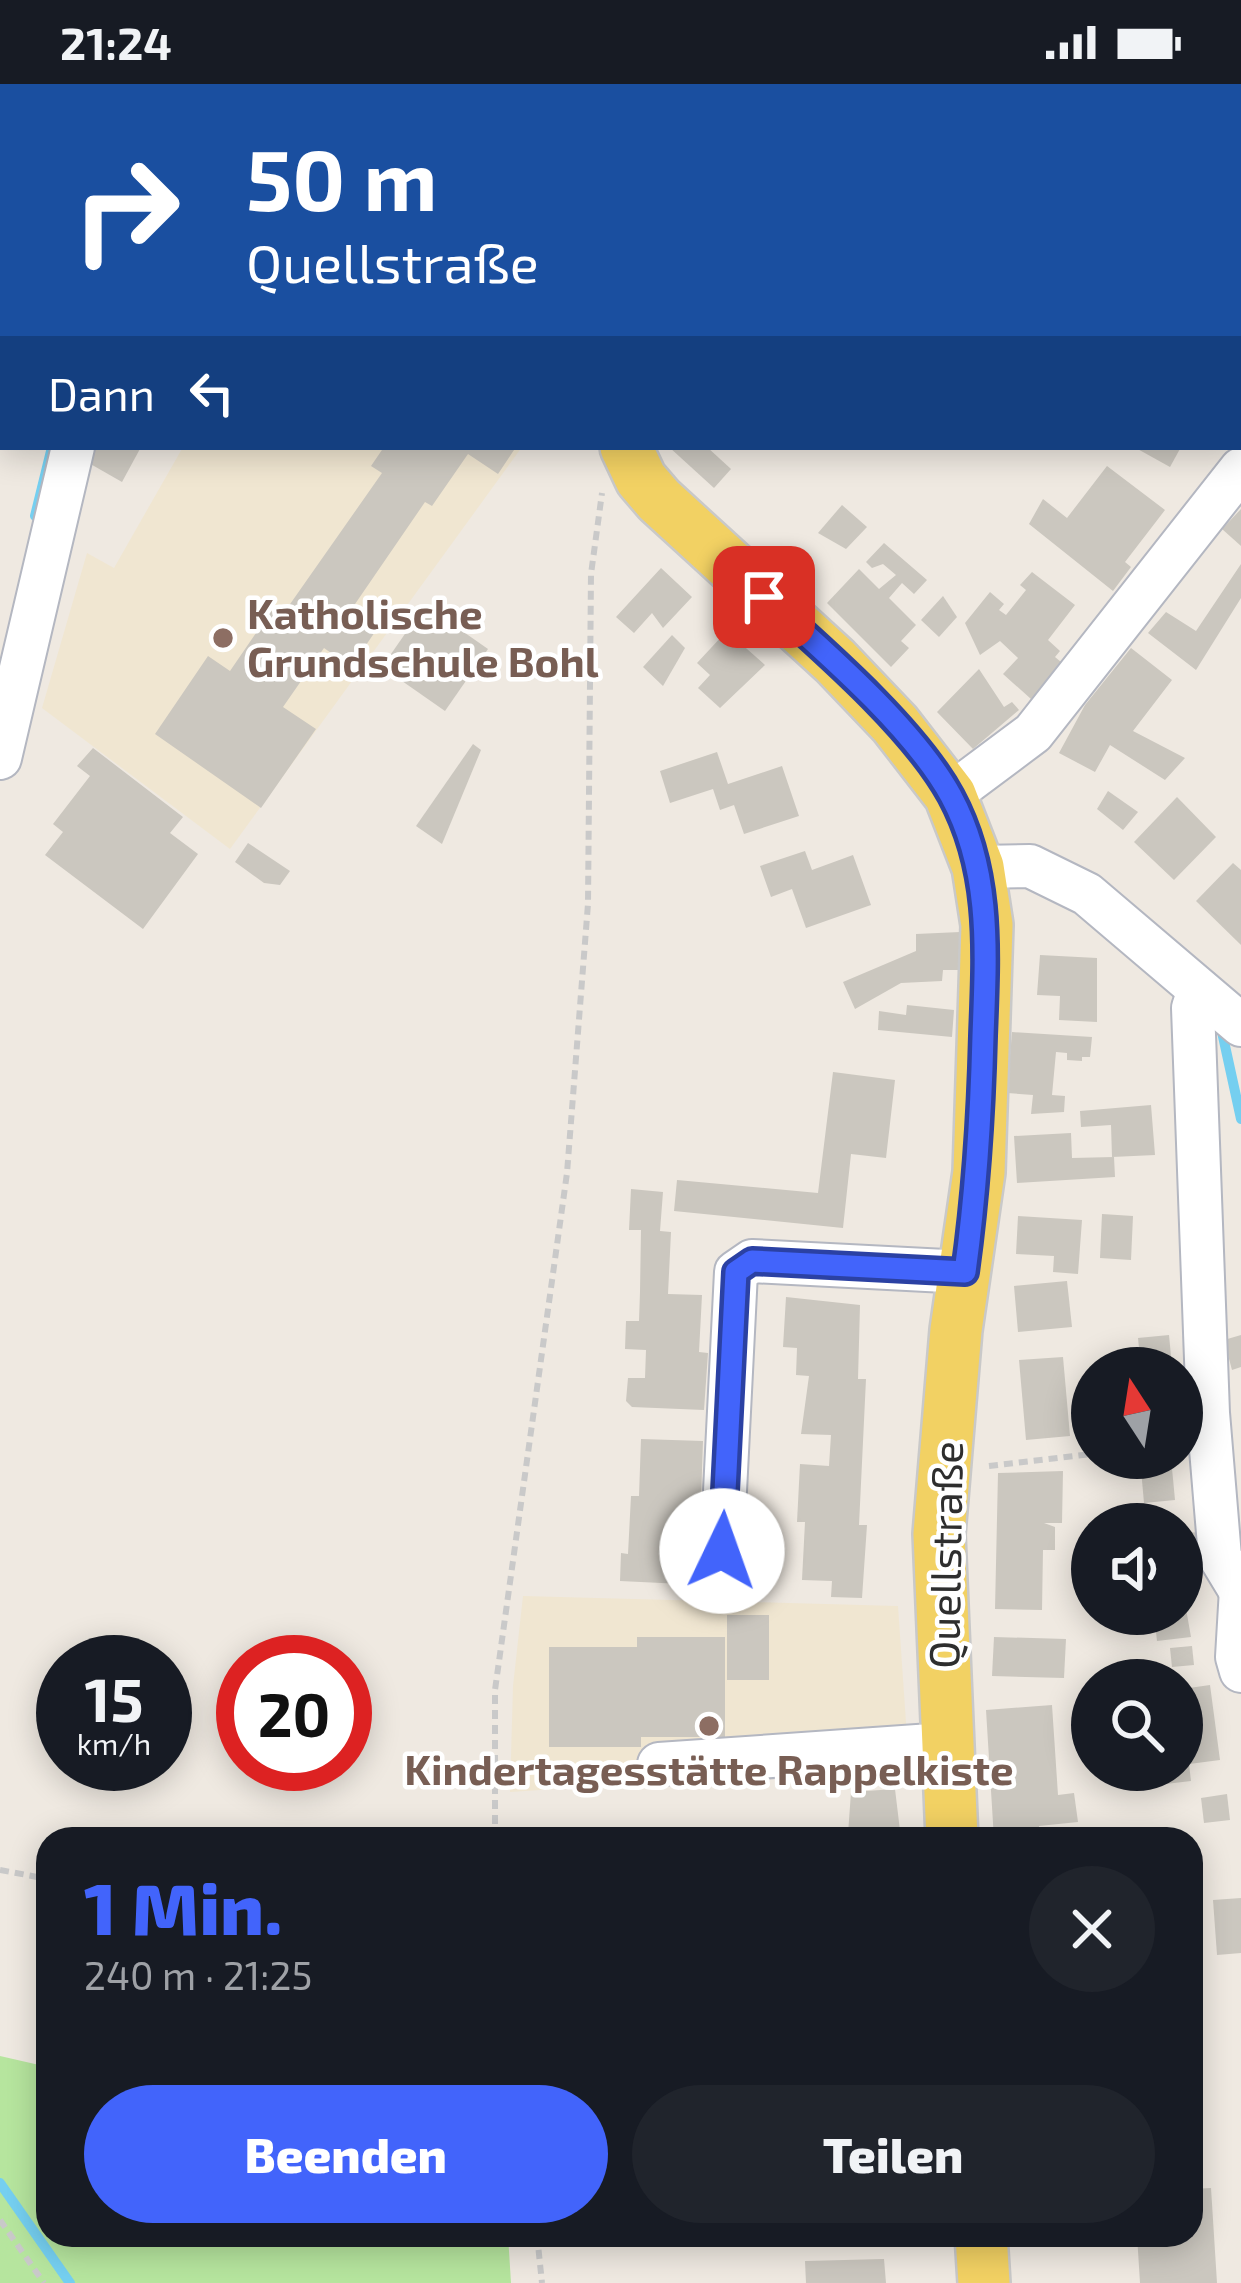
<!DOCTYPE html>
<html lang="de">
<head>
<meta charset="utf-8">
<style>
  body { margin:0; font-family:"Exo 2",sans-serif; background:#20242c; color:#f1f3f6; height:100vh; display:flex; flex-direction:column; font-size:45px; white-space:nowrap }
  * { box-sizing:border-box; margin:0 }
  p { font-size:39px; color:#9ea1a6 }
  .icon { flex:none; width:66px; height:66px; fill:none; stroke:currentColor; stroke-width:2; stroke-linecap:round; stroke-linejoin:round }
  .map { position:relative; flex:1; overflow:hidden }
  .details { position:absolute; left:36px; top:1743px; width:1167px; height:420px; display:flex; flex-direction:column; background:#171b24; border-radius:36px; box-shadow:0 6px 30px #0003 }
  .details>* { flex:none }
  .top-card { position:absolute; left:0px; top:0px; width:1242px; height:366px; box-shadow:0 6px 30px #0003; background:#1a4fa0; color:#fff; overflow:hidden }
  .needle { width:78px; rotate:348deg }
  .controls { position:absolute; left:1071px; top:1263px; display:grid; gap:24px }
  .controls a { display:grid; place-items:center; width:132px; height:132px; border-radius:50%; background:#171b24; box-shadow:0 6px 30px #0003; font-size:60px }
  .speed { position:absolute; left:36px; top:1551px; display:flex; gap:24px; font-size:60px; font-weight:700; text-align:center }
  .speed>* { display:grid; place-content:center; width:156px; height:156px; border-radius:50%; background:#171b24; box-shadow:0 6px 30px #0003; line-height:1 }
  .speed small { font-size:30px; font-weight:400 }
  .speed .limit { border:18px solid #d22; background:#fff; color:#111 }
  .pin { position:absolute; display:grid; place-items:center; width:102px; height:102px; color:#fff; margin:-51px; border-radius:24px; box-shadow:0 6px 18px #0006 }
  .me { position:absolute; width:132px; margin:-66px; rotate:3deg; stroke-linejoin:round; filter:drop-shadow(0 0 9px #0008) }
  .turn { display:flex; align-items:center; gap:42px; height:252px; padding:0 48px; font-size:54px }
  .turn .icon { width:156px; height:156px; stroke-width:2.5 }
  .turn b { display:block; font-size:84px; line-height:102px }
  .then { display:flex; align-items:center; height:114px; padding:0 48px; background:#0003; gap:24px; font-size:45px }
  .round { display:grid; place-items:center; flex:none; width:126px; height:126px; border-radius:63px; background:#20242c }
  .headline { display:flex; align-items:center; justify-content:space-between; height:204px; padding:0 48px }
  h1 { font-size:72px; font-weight:800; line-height:90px; color:#4264fb }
  .action { display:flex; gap:24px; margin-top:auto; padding:24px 48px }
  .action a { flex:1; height:138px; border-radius:72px; background:#4264fb; color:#fff; font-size:48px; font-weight:800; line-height:138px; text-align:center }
  .action a+a { background:#20242c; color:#f1f3f6 }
  .status { display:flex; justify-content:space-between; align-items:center; height:84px; padding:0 60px; background:#171b24; direction:ltr }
  .status svg { height:33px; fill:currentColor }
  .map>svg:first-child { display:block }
  .education { fill:#f0e6d1 }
  .green { fill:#b6e59e }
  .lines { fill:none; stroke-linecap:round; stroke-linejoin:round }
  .stream { stroke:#75cff0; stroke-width:10 }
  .building { fill:#cbc7bf }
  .minor-casing { stroke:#b4b7c1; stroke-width:46 }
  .major-casing { stroke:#c9c9c9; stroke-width:56 }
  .path { stroke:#c9c9c9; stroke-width:6; stroke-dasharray:9 6; stroke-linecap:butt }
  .minor { stroke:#fff; stroke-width:42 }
  .major { stroke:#f2d163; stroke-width:51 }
  .route-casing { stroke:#2b41a3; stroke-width:30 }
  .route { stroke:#4264fb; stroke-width:21 }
  .education-dot { fill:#8d6e63; stroke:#fff; stroke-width:4.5 }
  .labels { text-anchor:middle; stroke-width:9; stroke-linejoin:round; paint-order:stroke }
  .education-label { font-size:42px; font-weight:bold; fill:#785e54; stroke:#fff; text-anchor:start }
  .street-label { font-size:42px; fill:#2e2e2e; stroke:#fff }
</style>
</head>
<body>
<div class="status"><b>21:24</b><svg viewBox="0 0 49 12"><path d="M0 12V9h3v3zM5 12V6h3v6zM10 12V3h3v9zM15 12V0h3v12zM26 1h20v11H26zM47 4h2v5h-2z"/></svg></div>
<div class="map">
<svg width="1241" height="2199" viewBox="0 0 1241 2199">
  <rect width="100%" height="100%" fill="#efe9e1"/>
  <g class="education">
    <polygon points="183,363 522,363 230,765 42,624 87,469 114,484"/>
    <polygon points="523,1512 898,1522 909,1682 510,1708 513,1602"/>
  </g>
  <polygon class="green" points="0,1972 48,1983 48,2151 508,2151 511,2199 0,2199"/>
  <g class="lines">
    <g class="stream">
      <polyline points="250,3 252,0"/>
      <polyline points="35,432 52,363"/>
      <polyline points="1222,948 1241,1035"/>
      <polyline points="0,2099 70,2199"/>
    </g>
  </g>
  <g class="building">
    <polygon points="96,363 141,363 122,398 87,378"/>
    <polygon points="384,363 516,363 498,390 468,370 432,422 425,418 353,523 379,542 351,583 324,564 283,623 316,645 261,724 155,650 208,572 230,587 271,527 281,533 382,389 371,382"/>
    <polygon points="669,363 707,363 731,385 714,404"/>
    <polygon points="1134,363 1181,363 1170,383"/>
    <polygon points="1107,382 1165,426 1125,478 1131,483 1113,507 1029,440 1043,415 1067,434"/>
    <polygon points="842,421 867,443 846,465 818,449"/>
    <polygon points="1241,425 1241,462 1222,445"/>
    <polygon points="884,459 927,496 914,510 902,499 889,514 916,541 901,557 909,564 891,583 827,519 859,485 879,505 896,491 883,480 872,484 866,478"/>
    <polygon points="1241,480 1241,514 1196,586 1148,549 1166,528 1196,547"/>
    <polygon points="661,484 692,513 663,544 652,529 634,549 616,533"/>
    <polygon points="1032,488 1075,521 1048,556 1060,567 1055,573 1067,583 1031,615 1003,590 1018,574 1000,557 980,571 965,539 990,508 1004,520 999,526 1006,531 1026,506 1020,501"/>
    <polygon points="943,512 957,533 939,553 921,536"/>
    <polygon points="425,521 488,565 445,627 382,583"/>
    <polygon points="672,551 685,564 663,602 643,583"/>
    <polygon points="723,551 735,561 738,557 765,581 720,624 698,604 710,591 697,579"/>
    <polygon points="1131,564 1172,596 1133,647 1185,674 1165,696 1110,661 1095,688 1059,669 1085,621"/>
    <polygon points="979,585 1004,623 1012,618 1019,626 973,665 937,628"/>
    <polygon points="473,660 481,666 442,760 416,742"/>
    <polygon points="93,664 183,733 170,749 198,770 143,845 45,771 63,748 53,740 90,692 77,682"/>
    <polygon points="717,668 728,700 782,682 799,732 744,750 734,721 720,726 713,705 670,719 660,687"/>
    <polygon points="1108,707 1138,728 1123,746 1097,725"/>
    <polygon points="1177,713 1216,753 1174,796 1134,758"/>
    <polygon points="248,759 290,787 280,801 264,799 235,778"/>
    <polygon points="805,767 812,786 853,771 871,821 806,844 792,805 771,813 760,782"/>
    <polygon points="1233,779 1241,786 1241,861 1196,817"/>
    <polygon points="960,848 958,886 943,886 942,897 901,899 855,925 843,898 916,867 916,850"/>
    <polygon points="1040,871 1097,874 1097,938 1059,936 1060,912 1037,911"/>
    <polygon points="907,921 954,926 952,953 878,946 879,927 906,931"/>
    <polygon points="1012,948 1092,953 1090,973 1082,973 1082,977 1067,976 1067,969 1056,968 1052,1011 1065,1012 1064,1028 1031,1030 1033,1011 1007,1009"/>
    <polygon points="833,988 895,996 886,1074 851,1070 843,1144 674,1127 677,1096 818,1109"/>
    <polygon points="1151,1021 1155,1071 1112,1073 1111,1041 1081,1043 1080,1027"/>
    <polygon points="1071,1049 1072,1074 1114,1073 1115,1093 1017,1099 1014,1052"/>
    <polygon points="631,1105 663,1108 660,1147 671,1148 668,1210 702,1211 699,1268 708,1269 704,1326 632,1323 626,1317 628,1294 645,1294 646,1266 625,1265 626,1237 639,1237 640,1208 641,1146 629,1146"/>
    <polygon points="1102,1130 1133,1132 1131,1176 1100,1174"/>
    <polygon points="1018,1132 1082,1136 1078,1190 1053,1188 1054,1172 1016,1170"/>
    <polygon points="1067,1197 1072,1243 1018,1248 1014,1202"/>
    <polygon points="786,1213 860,1221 858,1295 866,1295 859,1441 867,1441 862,1514 831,1513 832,1497 802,1496 805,1438 797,1438 800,1380 829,1382 831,1351 801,1350 809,1292 796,1291 797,1264 783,1263"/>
    <polygon points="1169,1251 1172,1283 1141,1284 1138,1254"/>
    <polygon points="1241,1251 1241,1283 1232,1286 1224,1256"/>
    <polygon points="1063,1273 1070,1352 1026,1356 1019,1276"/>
    <polygon points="641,1355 703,1357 701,1415 693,1414 690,1472 683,1471 682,1500 620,1497 621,1469 628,1470 631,1412 639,1412"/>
    <polygon points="1140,1374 1171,1374 1175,1416 1144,1419"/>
    <polygon points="1063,1387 1062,1439 1044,1439 1055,1443 1055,1466 1043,1466 1042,1526 995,1525 998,1389"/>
    <polygon points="1202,1448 1203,1482 1185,1482 1184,1449"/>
    <polygon points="1182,1502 1191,1553 1157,1557 1154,1530 1182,1530"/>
    <rect x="727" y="1531" width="42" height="65"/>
    <polygon points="637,1553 725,1553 725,1653 641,1653 641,1663 549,1663 549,1563 637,1563"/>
    <polygon points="994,1553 1066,1555 1064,1594 992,1592"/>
    <polygon points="1192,1562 1194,1581 1172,1583 1170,1564"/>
    <polygon points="1210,1601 1220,1676 1189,1680 1191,1697 1157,1701 1155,1686 1182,1686 1182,1605"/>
    <polygon points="1052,1621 1058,1711 1074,1709 1078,1738 1039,1742 1039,1755 994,1755 986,1626"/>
    <polygon points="895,1705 901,1755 826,1755 848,1750 851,1708"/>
    <polygon points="1227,1710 1230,1736 1204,1739 1201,1714"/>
    <polygon points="1241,1814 1241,1869 1217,1871 1213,1816"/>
    <polygon points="1211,2104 1217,2199 1140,2199 1137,2151 1191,2151 1191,2105"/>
    <polygon points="848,2151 905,2151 905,2159 848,2161"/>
    <polygon points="884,2175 886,2199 806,2199 805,2177"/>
  </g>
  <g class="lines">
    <defs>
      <g id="minor">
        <polyline points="210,0 214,3"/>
        <polyline points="1239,342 1241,344"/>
        <polyline points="0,674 73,363"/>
        <polyline points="950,711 1033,649 1241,385"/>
        <polyline points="978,783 1030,782 1087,810 1241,941"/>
        <polyline points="1199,906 1193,924 1208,1329 1220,1473 1240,1506"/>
        <polyline points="722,1467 736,1188 752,1177 965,1188"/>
        <polyline points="1241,1505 1237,1573 1241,1587"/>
        <polyline points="659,1680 946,1660"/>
      </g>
      <g id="major">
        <polyline points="637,3 637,0"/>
        <polyline points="626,363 641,395 659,416 835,577 895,640 950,711 978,783 987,841 979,1088 956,1246 939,1450 952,1755"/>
        <polyline points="981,2151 984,2199"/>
      </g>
    </defs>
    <use href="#minor" class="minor-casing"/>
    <use href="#major" class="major-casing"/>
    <g class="path">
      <polyline points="989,1382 1092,1370"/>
      <polyline points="495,1755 495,1606 567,1089 588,820 591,490 602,409"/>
      <polyline points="0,1786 48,1795"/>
      <polyline points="0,2136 44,2199"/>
      <polyline points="537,2151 542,2199"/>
    </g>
    <use href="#minor" class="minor"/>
    <use href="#major" class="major"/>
  </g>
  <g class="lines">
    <defs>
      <path id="route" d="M722,1467L736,1188L752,1177L965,1188C976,1109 981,1032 983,952C986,869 992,788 951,712C914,644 822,565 764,513"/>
    </defs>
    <use href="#route" class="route-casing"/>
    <use href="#route" class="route"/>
  </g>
  <g class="education-dot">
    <circle cx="223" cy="554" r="12"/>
    <circle cx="709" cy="1642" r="12"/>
  </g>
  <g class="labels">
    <g class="education-label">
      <text x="247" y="545">Katholische<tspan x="247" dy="48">Grundschule Bohl</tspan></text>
      <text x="709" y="1701" text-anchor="middle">Kindertagesstätte Rappelkiste</text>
    </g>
    <g class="street-label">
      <text transform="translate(946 1471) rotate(-89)" y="15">Quellstraße</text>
    </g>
  </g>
</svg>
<div class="controls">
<a><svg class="needle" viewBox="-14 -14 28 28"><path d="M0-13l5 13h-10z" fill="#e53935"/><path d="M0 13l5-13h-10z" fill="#9ea1a6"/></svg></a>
<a><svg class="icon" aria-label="sound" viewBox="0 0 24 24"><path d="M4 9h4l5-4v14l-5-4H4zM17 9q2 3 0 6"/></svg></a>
<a><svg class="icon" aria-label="search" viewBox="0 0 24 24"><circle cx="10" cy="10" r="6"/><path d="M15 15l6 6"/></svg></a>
</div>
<div class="speed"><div>15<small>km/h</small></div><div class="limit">20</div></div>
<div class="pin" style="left:764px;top:513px;background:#d93025"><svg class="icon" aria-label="arrive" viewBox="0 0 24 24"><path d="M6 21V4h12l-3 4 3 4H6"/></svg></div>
<svg class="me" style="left:722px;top:1467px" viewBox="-20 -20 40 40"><circle r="19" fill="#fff"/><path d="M0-13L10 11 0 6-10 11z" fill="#4264fb"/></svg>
<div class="top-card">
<div class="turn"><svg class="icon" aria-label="right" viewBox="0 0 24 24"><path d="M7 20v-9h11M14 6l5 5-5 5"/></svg><div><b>50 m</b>Quellstraße</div></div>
<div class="then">Dann<svg class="icon" aria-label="left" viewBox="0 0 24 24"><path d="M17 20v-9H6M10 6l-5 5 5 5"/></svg></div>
</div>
<section class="details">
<div class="headline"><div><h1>1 Min.</h1><p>240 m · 21:25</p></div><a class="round"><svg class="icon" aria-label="close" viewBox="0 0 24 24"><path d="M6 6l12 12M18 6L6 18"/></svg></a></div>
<div class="action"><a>Beenden</a><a>Teilen</a></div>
</section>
</div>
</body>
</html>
